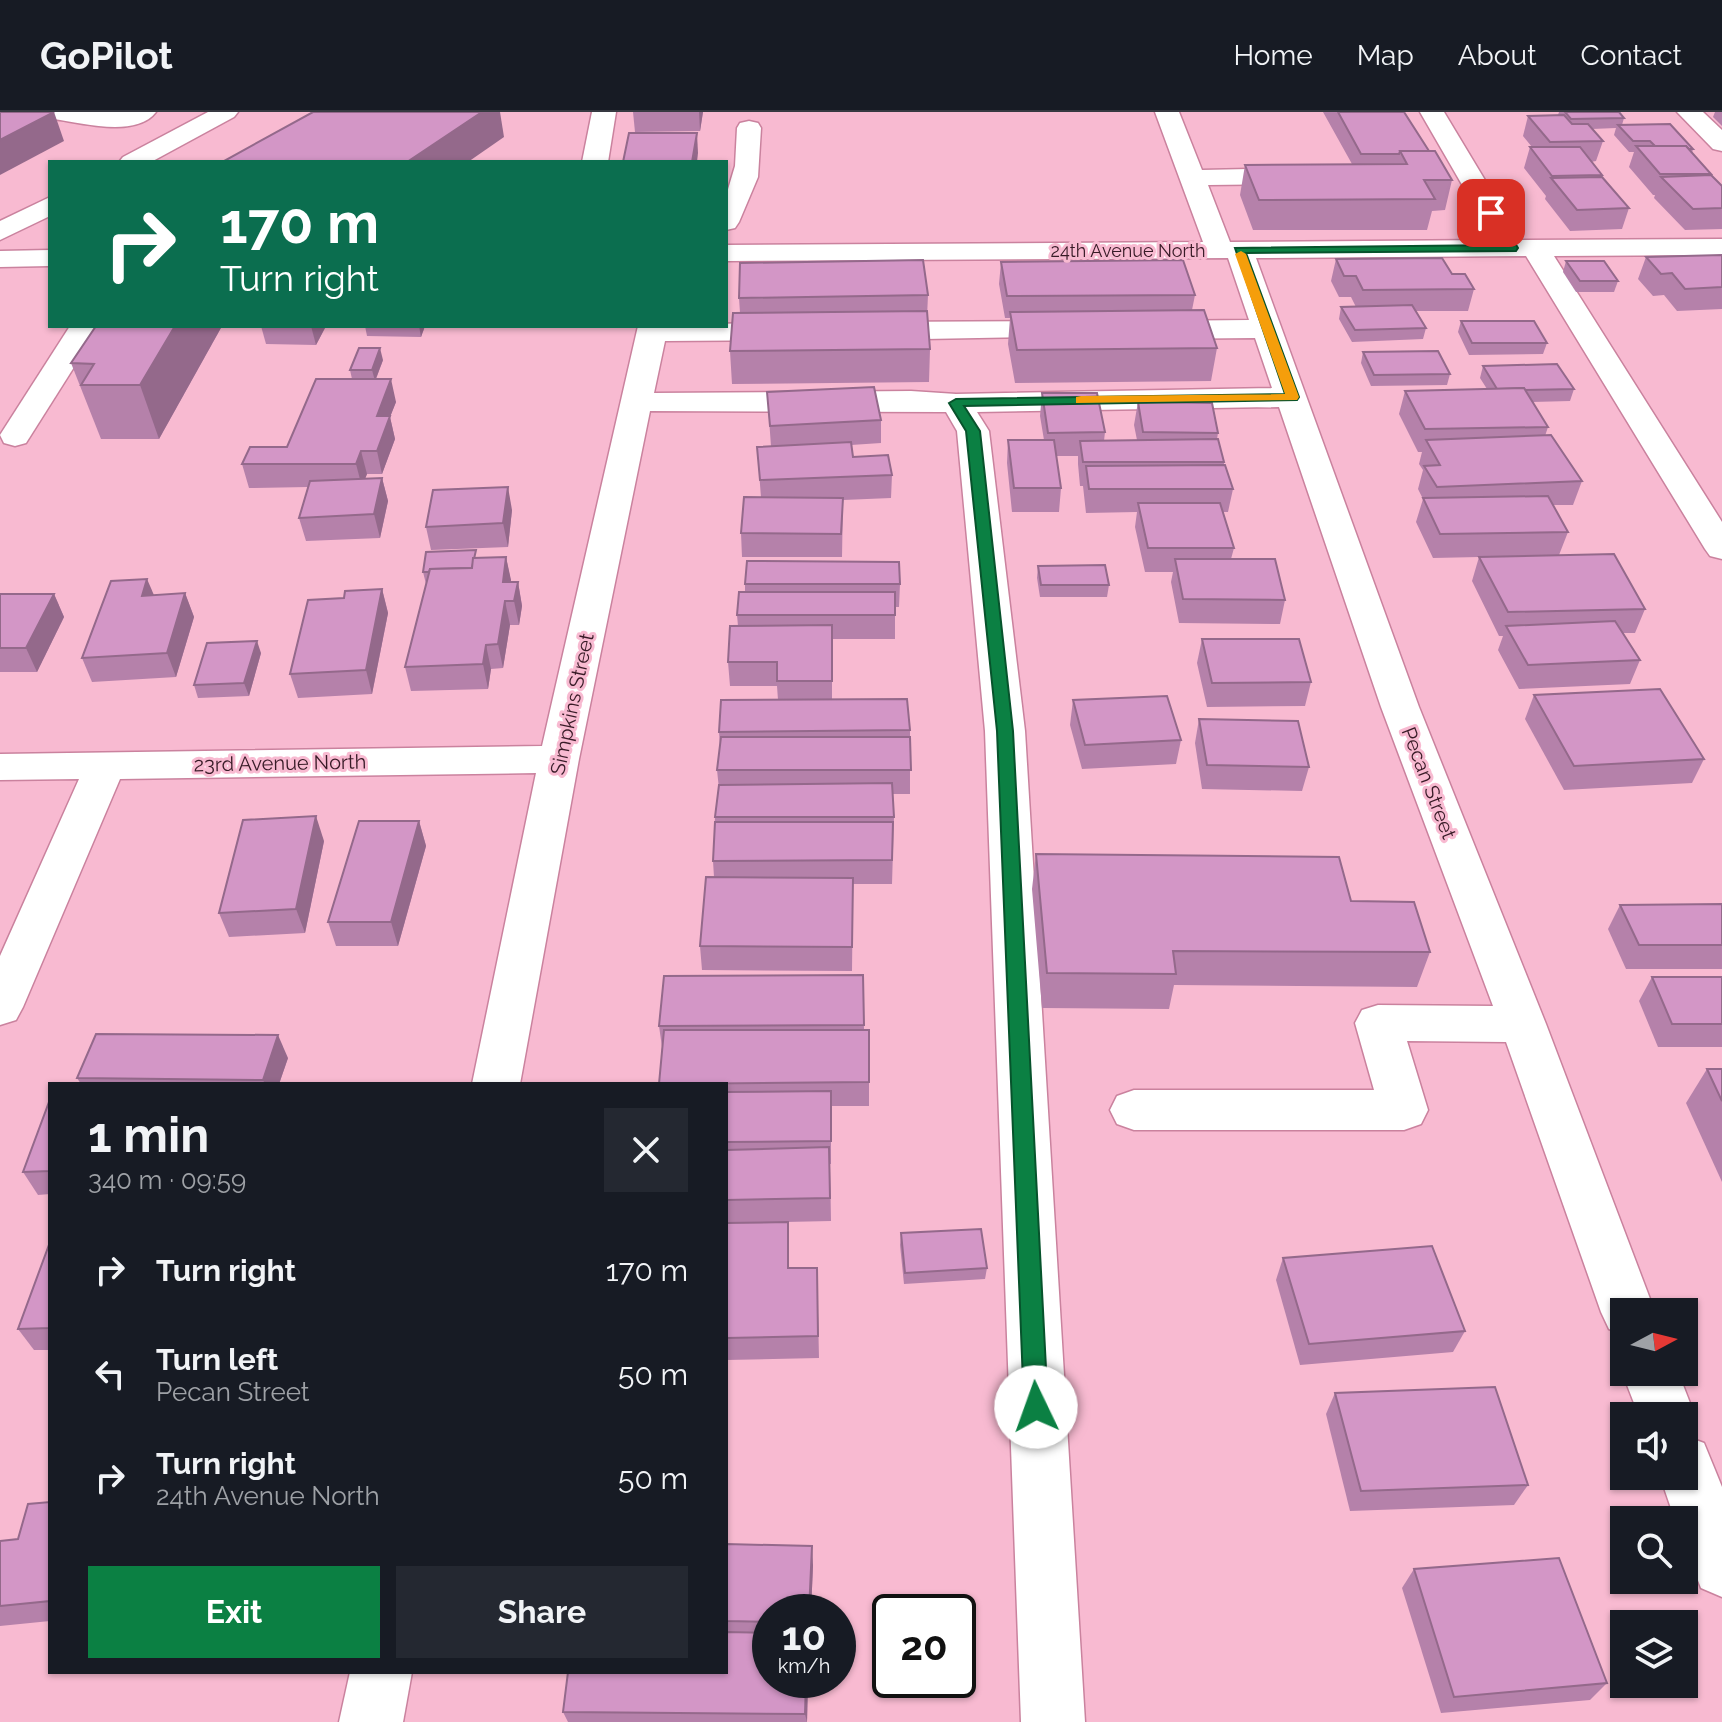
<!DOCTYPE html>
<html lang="en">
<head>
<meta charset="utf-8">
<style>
  body { margin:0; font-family:Raleway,sans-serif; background:#242831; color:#f1f3f6; height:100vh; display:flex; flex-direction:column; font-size:30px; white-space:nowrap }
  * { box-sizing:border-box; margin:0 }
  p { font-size:26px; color:#9ea1a6 }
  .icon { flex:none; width:44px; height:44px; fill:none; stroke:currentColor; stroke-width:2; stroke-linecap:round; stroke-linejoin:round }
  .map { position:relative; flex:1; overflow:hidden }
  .details { position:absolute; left:48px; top:970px; width:680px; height:592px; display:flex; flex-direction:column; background:#171b24; border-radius:0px; box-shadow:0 2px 6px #0004 }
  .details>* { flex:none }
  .top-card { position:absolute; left:48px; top:48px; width:680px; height:168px; border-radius:0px; box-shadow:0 2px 6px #0004; background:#0b6e4f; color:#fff; overflow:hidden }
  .needle { width:52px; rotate:83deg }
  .buttons { position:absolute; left:1610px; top:1186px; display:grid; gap:16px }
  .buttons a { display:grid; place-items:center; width:88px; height:88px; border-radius:0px; background:#171b24; box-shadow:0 2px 6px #0004; font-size:40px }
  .speed { position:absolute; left:752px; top:1482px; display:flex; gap:16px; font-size:40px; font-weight:700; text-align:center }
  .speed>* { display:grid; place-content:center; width:104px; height:104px; border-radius:50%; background:#171b24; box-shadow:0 2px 6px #0004; line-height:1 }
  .speed small { font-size:20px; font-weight:400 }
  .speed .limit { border:4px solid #111; border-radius:12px; background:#fff; color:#111 }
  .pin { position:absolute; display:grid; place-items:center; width:68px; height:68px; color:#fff; margin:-34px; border-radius:16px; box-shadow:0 4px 12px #0006 }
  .me { position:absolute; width:88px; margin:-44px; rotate:357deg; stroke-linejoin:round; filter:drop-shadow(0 0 6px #0008) }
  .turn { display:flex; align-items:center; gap:28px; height:168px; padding:0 40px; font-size:36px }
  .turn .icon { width:104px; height:104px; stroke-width:2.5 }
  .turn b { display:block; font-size:56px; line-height:68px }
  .round { display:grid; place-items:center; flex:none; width:84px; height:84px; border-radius:0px; background:#242831 }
  .headline { display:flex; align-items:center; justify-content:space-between; height:136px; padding:0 40px }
  h1 { font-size:48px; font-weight:700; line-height:60px }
  .button { display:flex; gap:16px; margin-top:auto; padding:16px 40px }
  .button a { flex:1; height:92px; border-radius:0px; background:#0b8043; color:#fff; font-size:32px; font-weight:700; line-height:92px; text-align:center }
  .button a+a { background:#242831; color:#f1f3f6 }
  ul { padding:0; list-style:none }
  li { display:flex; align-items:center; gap:24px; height:104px; padding:0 40px }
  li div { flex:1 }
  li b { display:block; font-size:30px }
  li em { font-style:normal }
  header { display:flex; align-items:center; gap:48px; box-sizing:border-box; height:112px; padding:0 40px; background:#171b24; border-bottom:2px solid #363941 }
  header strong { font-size:38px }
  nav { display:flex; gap:44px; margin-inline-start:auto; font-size:28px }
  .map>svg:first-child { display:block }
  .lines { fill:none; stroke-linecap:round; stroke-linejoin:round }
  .minor-casing { stroke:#ca829e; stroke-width:3 }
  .major-casing { stroke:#ca829e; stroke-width:3 }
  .minor { fill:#fff; fill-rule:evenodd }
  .major { fill:#fff; fill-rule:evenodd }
  .wall { fill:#b581aa }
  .shaded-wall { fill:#94698b }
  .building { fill:#d396c6; stroke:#94698b; stroke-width:2 }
  .route { fill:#0b8043; stroke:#07532c; stroke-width:2 }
  .slow { fill:#f59e0b }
  .labels { text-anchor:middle; stroke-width:6; stroke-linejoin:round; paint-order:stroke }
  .far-street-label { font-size:18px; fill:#381b27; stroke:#f8bad1 }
  .street-label { font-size:20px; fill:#381b27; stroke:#f8bad1 }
</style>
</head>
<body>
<header>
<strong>GoPilot</strong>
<nav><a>Home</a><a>Map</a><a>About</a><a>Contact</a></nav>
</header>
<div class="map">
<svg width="1722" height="1610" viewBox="0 0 1722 1610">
  <rect width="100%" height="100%" fill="#f8bad1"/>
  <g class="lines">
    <defs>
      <g id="minor">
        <path d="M42,0H156C136,26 82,11 54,7L46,5Z"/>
        <polygon points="592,0 616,0 608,50 582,50"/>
        <polygon points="1155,0 1179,0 1202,58 1302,56 1311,59 1315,64 1311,69 1302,72 1208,73 1230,130 1494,128 1420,0 1444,0 1521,128 1722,127 1722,143 1554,144 1722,410 1722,447 1710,444 1705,437 1526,144 1256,146 1419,595 1546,912 1655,1200 1624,1200 1624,1223 1609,1217 1601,1200 1506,930 1407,929 1428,998 1421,1012 1404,1018 1134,1018 1117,1012 1110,998 1117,984 1134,978 1374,978 1355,911 1362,898 1378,893 1493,894 1381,595 1279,295 977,300 989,319 1025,619 1085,1610 1021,1610 985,619 957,319 946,300 650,299 579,647 520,972 472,972 536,661 120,667 23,895 16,908 0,913 0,844 79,667 0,668 0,642 542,634 638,214 790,210 800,213 805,219 800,225 790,228 665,229 654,281 911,279 956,282 1272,276 1255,226 1151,227 1141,224 1136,218 1141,212 1151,209 1249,208 1228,146 726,149 726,133 1203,130"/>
        <polygon points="1677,0 1703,0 1722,18 1722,39 1713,37"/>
        <polygon points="749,9 758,11 761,16 758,65 739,110 735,116 726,118 726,84 735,54 737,16 740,11"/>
        <polygon points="50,138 50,154 0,155 0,139"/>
        <polygon points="1070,209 1080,212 1085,218 1080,224 871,228 861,225 856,219 861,213 871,210"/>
        <polygon points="70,214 100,214 26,331 15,334 4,331 0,323"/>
        <polygon points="1624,1256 1624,1260 1678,1260 1695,1304 1685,1324 1704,1331 1722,1375 1722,1485 1701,1476 1684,1433 1684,1408 1675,1408 1660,1364 1684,1364 1684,1304 1639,1304 1622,1260"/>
        <polygon points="350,1560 412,1560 403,1610 339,1610"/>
      </g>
      <g id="major">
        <polygon points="208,0 238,0 234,5 151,50 119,50 123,45"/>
        <polygon points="50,85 50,104 0,128 0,109"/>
      </g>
    </defs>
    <use href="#minor" class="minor-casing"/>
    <use href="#major" class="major-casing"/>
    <use href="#minor" class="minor"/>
    <use href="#major" class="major"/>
  </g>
  <g class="wall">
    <polygon points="633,0 703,0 700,19 635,20"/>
    <polygon points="1323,0 1404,0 1429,39 1452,68 1445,98 1432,99 1427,118 1253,118 1240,83 1245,53 1352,52"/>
    <polygon points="1559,0 1619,0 1624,6 1622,13 1693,37 1692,41 1711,62 1711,63 1722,74 1722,117 1685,118 1654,86 1655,83 1653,83 1629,55 1634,40 1629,40 1614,23 1616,16 1592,17 1603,29 1596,49 1591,50 1602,63 1601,65 1629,96 1622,117 1570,119 1545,87 1546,84 1524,56 1530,35 1532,35 1523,24 1528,4 1558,3"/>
    <polygon points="1715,0 1722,0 1722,14 1713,5"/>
    <polygon points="1722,143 1722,197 1677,199 1664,183 1653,184 1638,167 1646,145"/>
    <polygon points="1336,147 1452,162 1474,177 1468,199 1416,199 1426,216 1423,227 1352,230 1339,207 1341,195 1356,195 1351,185 1339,185 1331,169"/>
    <polygon points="1566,149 1618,169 1614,180 1576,180 1563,160"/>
    <polygon points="1001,150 1195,183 1192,198 1217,236 1211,269 1015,271 1008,232 1010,206 1005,206 999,172"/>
    <polygon points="928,183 927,205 930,237 929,270 732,272 730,239 740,201 739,186"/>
    <polygon points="1461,209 1547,231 1543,242 1469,243 1458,220"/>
    <polygon points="96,214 222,214 159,327 101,327 71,251"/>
    <polygon points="261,214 326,214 316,233 266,232"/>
    <polygon points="365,214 425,214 421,225 367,224"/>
    <polygon points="1363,240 1450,262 1447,273 1371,274 1361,251"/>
    <polygon points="383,248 376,267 396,290 390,305 395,327 382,362 367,362 365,366 382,366 388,389 380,426 306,429 299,406 308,375 249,376 242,352 287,335 352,267 350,258"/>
    <polygon points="1483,254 1574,277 1570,289 1532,290 1548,315 1545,324 1582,369 1573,393 1553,393 1568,420 1559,443 1645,497 1635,521 1623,521 1640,548 1630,572 1519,577 1498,538 1503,524 1499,524 1472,469 1479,445 1433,446 1416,410 1423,387 1418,377 1423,358 1419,352 1422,340 1418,340 1399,302 1405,279 1487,277 1480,266"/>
    <polygon points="767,280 881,308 881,331 851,333 853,345 892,363 891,386 843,388 842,445 742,445 741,421 761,385 757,335 771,334"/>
    <polygon points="1042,281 1105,320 1104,329 1137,328 1134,313 1138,290 1218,321 1217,327 1224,350 1224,353 1233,377 1228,400 1223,400 1234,436 1231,447 1285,488 1280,512 1179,511 1171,470 1173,460 1145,460 1135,415 1137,400 1086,401 1083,374 1080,374 1078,352 1078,344 1056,344 1061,376 1059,400 1012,400 1007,351 1008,328 1044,328 1040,304"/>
    <polygon points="512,398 508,435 431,438 426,415"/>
    <polygon points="506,445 511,470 518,470 522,494 519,513 510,513 503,556 491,557 488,577 411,579 405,555 426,472 423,460 478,446"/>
    <polygon points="1038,454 1109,473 1107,485 1040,485 1037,466"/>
    <polygon points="745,472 900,472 899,495 895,495 895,527 832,527 832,587 910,618 910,682 893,682 894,705 892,772 853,772 852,859 702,858 700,834 714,765 713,749 715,705 719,677 717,658 720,634 719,620 778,588 777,574 730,574 728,550 738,514 737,503 745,480"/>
    <polygon points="382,477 388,501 372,582 298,586 290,562 344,486"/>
    <polygon points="185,481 194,505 176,565 92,570 82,546 154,483"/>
    <polygon points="0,482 54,482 64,505 37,560 0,560"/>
    <polygon points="1202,527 1311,570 1305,594 1207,595 1197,551"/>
    <polygon points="261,541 249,584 198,586 194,573"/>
    <polygon points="1534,583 1704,647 1692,671 1564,678 1525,607"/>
    <polygon points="1073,588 1181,628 1176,652 1082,657 1070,613"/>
    <polygon points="1199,607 1309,655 1302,679 1202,677 1195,631"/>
    <polygon points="419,709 426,734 398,834 336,834 328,810"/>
    <polygon points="324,729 305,821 229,825 219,801"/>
    <polygon points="1036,742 1351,789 1430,840 1417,875 1174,873 1169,897 1042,896 1032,777"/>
    <polygon points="1722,792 1722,857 1626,857 1608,817 1620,793"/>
    <polygon points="863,863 864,918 869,918 869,994 831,994 831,1052 830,1052 831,1109 741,1111 789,1132 789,1156 817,1156 819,1246 726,1248 726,972 659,972 662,935 659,914"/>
    <polygon points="1652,865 1722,865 1722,935 1658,935 1639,889"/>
    <polygon points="288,946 279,972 81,972 77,966"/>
    <polygon points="1707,957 1722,957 1722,1070 1686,991"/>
    <polygon points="50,990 50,1082 38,1083 23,1060"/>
    <polygon points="901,1121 987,1156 985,1167 904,1172 900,1133"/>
    <polygon points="50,1130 50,1238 34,1238 18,1217"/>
    <polygon points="1283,1146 1465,1219 1453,1240 1300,1253 1276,1168"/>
    <polygon points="1335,1281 1528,1373 1514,1393 1350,1399 1326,1302"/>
    <polygon points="50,1390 50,1509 0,1514 0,1429 18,1427"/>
    <polygon points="726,1432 813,1453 811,1500 770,1500 770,1568 808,1568 807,1610 568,1610 563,1600 726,1560"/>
    <polygon points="1414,1457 1607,1571 1590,1588 1441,1601 1402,1476"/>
  </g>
  <g class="shaded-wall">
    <polygon points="54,0 64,29 0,63 0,28"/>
    <polygon points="482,0 500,0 504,25 468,50 407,50"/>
    <polygon points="699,0 703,0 700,19"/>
    <polygon points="697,21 698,41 697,50 692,50"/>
    <polygon points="175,214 222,214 159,327 140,273"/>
    <polygon points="311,214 326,214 316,233"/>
    <polygon points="419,214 425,214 421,225"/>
    <polygon points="380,236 383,248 375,269 372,258"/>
    <polygon points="391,267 396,290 390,305 395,327 382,362 377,339 377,304"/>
    <polygon points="361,339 367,362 362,375 356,352"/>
    <polygon points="382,366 388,389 380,426 374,402"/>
    <polygon points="508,375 512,398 508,435 503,411"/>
    <polygon points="506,445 511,468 508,489 503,470"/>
    <polygon points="147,467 157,490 142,484"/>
    <polygon points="518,470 522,494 519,513 514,489"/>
    <polygon points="382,477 388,501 372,582 366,558"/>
    <polygon points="185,481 194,505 176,565 167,541"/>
    <polygon points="54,482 64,505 37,560 26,536"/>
    <polygon points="505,489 510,513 503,556 498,532"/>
    <polygon points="257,529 261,541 249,584 244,571"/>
    <polygon points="486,533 491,557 488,577 483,552"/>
    <polygon points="316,704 324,729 305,821 296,797"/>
    <polygon points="419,709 426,734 398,834 391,810"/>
    <polygon points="278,923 288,946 279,972 265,972 263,968"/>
    <polygon points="788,1110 789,1132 789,1178 788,1156"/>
    <polygon points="812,1434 813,1453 811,1500 809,1500"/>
    <polygon points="806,1568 808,1568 807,1610 805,1602"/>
  </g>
  <g class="building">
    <polygon points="0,0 54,0 0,28"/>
    <polygon points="313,0 482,0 407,50 224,49"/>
    <polygon points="1338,0 1404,0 1429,39 1400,39 1399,42 1361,42"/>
    <polygon points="1565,0 1619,0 1624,6 1571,7"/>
    <polygon points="1564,3 1572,12 1588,12 1603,29 1550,30 1528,4"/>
    <polygon points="1670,12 1693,37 1689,37 1686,34 1655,34 1650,29 1633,29 1618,13"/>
    <polygon points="629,21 697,21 692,50 623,50"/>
    <polygon points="1636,34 1686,34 1711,62 1660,62"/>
    <polygon points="1530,35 1580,35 1602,63 1552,64"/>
    <polygon points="1400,39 1435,39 1452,68 1424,68 1435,87 1259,88 1245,53 1407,52"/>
    <polygon points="1711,63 1722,74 1722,96 1693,97 1661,65"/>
    <polygon points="1602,65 1629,96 1577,98 1551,66"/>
    <polygon points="1722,143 1722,175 1685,177 1672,161 1661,162 1646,145"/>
    <polygon points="1442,146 1452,162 1465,162 1474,177 1363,178 1356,164 1344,164 1336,147"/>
    <polygon points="923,148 928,183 739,186 740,151"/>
    <polygon points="1183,148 1195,183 1007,184 1001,150"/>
    <polygon points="1566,149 1604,149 1618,169 1580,169"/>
    <polygon points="1412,193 1426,216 1355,218 1341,195"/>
    <polygon points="1204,198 1217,236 1017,238 1010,200"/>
    <polygon points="927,199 930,237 730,239 733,201"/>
    <polygon points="1461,209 1534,209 1547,231 1472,231"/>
    <polygon points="96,214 175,214 140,273 81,273 94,252 71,251"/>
    <polygon points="359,236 380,236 372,258 350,258"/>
    <polygon points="1438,239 1450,262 1374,263 1363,240"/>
    <polygon points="1557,252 1574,277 1525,278 1524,276 1497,277 1483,254"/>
    <polygon points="316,267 391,267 377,304 390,304 377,339 361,339 356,352 242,352 250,335 287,335"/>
    <polygon points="874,275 881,308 770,314 767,280"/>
    <polygon points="1524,276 1548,315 1425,317 1405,279"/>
    <polygon points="1042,281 1097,281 1105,320 1048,321"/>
    <polygon points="1138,290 1212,291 1218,321 1143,320"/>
    <polygon points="1551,323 1582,369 1437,375 1424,354 1440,353 1426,328"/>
    <polygon points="1218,327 1224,350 1083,350 1080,329"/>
    <polygon points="1008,328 1054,328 1061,376 1014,376"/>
    <polygon points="851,330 853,345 888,343 892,363 760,368 757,335"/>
    <polygon points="1225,353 1233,377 1089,377 1086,354"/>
    <polygon points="382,366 374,402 299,406 310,369"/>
    <polygon points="508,375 503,411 426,415 433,378"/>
    <polygon points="1548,384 1568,420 1440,422 1423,386"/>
    <polygon points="744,385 843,386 841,422 741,421"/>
    <polygon points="1138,391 1220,391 1234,436 1148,436"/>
    <polygon points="476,438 472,456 430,457 429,460 423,460 426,440"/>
    <polygon points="1614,442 1645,497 1508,500 1479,445"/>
    <polygon points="506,445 503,470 518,470 514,489 505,489 498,532 486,533 483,552 405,555 430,457 472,456 473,446"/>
    <polygon points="1175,447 1275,447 1285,488 1183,487"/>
    <polygon points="747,449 899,450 900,472 745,472"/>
    <polygon points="1105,453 1109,473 1041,473 1038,454"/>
    <polygon points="147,467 142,484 185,481 167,541 82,546 111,469"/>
    <polygon points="382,477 366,558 290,562 308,488 344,486 345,479"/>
    <polygon points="739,480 895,480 895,503 737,503"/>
    <polygon points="0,482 54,482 26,536 0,536"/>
    <polygon points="1615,509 1640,548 1528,553 1506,514"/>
    <polygon points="832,513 832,569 777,569 777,550 728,550 730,514"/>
    <polygon points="1202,527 1299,527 1311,570 1212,571"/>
    <polygon points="257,529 244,571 194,573 207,531"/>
    <polygon points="1660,577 1704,647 1574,654 1534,583"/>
    <polygon points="1167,584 1181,628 1085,633 1073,588"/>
    <polygon points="907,587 910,618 719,620 721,588"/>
    <polygon points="1199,607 1298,609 1309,655 1207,653"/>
    <polygon points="721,625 910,625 911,658 717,658"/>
    <polygon points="892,671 894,705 715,705 719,673"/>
    <polygon points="316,704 296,797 219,801 243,708"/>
    <polygon points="359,709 419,709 391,810 328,810"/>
    <polygon points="715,710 893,710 892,748 713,749"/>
    <polygon points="1036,742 1339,745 1351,789 1414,790 1430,840 1173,839 1176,862 1047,861"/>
    <polygon points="706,765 853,766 852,835 700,834"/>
    <polygon points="1722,792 1722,833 1639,833 1620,793"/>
    <polygon points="863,863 864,913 659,914 664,864"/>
    <polygon points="1652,865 1722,865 1722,912 1672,912"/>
    <polygon points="664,918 869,918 869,970 659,972"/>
    <polygon points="96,922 278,923 263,968 77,966"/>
    <polygon points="1707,957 1722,957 1722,989"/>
    <polygon points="831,979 831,1029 726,1030 726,980"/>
    <polygon points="49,990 50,990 50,1059 23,1060"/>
    <polygon points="829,1035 830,1086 726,1088 726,1038"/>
    <polygon points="788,1110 788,1156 817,1156 818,1224 726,1226 726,1111"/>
    <polygon points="981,1117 987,1156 905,1161 901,1121"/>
    <polygon points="50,1130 50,1216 18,1217"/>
    <polygon points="1432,1134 1465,1219 1309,1232 1283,1146"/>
    <polygon points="1495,1275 1528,1373 1361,1379 1335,1281"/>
    <polygon points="50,1390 50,1489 0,1494 0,1429 18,1427 28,1392"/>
    <polygon points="726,1432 812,1434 809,1500 770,1500 770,1510 726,1509"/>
    <polygon points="1559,1446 1607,1571 1454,1585 1414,1457"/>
    <polygon points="726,1520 770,1521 770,1568 806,1568 805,1602 563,1600 568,1560 726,1560"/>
  </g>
  <polygon class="route" points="1491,97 1497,101 1518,136 1516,139 1246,141 1299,285 1297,288 964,294 980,319 1013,619 1048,1295 1044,1303 1036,1306 1028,1303 1024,1295 997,619 966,319 949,291 956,287 1285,282 1235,136 1505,133 1486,101"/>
  <polygon class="slow" points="1241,139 1246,142 1299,285 1297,288 1076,291 1076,285 1081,284 1285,282 1235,142"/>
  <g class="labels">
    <g class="far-street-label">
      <text x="1128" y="145">24th Avenue North</text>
    </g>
    <g class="street-label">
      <text transform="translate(572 592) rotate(-78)" y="7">Simpkins Street</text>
      <text transform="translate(280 651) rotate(-1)" y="7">23rd Avenue North</text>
      <text transform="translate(1429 671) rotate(69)" y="7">Pecan Street</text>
    </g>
  </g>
</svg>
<div class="buttons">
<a><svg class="needle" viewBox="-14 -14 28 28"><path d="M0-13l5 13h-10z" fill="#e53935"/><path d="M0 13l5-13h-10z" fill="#9ea1a6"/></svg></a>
<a><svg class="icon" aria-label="sound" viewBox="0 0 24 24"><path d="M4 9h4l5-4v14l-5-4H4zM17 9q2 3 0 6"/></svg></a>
<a><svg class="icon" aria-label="search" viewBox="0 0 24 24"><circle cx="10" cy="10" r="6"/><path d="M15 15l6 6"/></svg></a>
<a><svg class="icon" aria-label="layers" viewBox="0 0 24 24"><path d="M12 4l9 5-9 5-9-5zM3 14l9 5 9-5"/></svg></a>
</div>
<div class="speed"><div>10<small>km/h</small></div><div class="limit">20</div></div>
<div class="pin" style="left:1491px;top:101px;background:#d93025"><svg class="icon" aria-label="arrive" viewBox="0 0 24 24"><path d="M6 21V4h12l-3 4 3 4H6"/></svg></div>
<svg class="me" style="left:1036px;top:1295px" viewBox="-20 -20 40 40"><circle r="19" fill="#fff"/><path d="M0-13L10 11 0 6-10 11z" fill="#0b8043"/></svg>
<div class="top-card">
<div class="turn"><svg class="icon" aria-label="right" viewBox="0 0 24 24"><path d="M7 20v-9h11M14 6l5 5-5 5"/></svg><div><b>170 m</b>Turn right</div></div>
</div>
<section class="details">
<div class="headline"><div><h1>1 min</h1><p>340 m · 09:59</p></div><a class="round"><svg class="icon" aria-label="close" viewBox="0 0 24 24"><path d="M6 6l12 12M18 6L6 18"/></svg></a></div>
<ul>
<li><svg class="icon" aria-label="right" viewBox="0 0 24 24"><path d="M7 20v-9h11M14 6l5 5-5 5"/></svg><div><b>Turn right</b></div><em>170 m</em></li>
<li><svg class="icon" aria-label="left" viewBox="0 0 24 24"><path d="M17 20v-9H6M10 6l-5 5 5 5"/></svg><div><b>Turn left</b><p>Pecan Street</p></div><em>50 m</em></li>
<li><svg class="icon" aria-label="right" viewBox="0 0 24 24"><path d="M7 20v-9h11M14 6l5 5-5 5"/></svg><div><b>Turn right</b><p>24th Avenue North</p></div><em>50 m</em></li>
</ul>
<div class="button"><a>Exit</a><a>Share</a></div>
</section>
</div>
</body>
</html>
